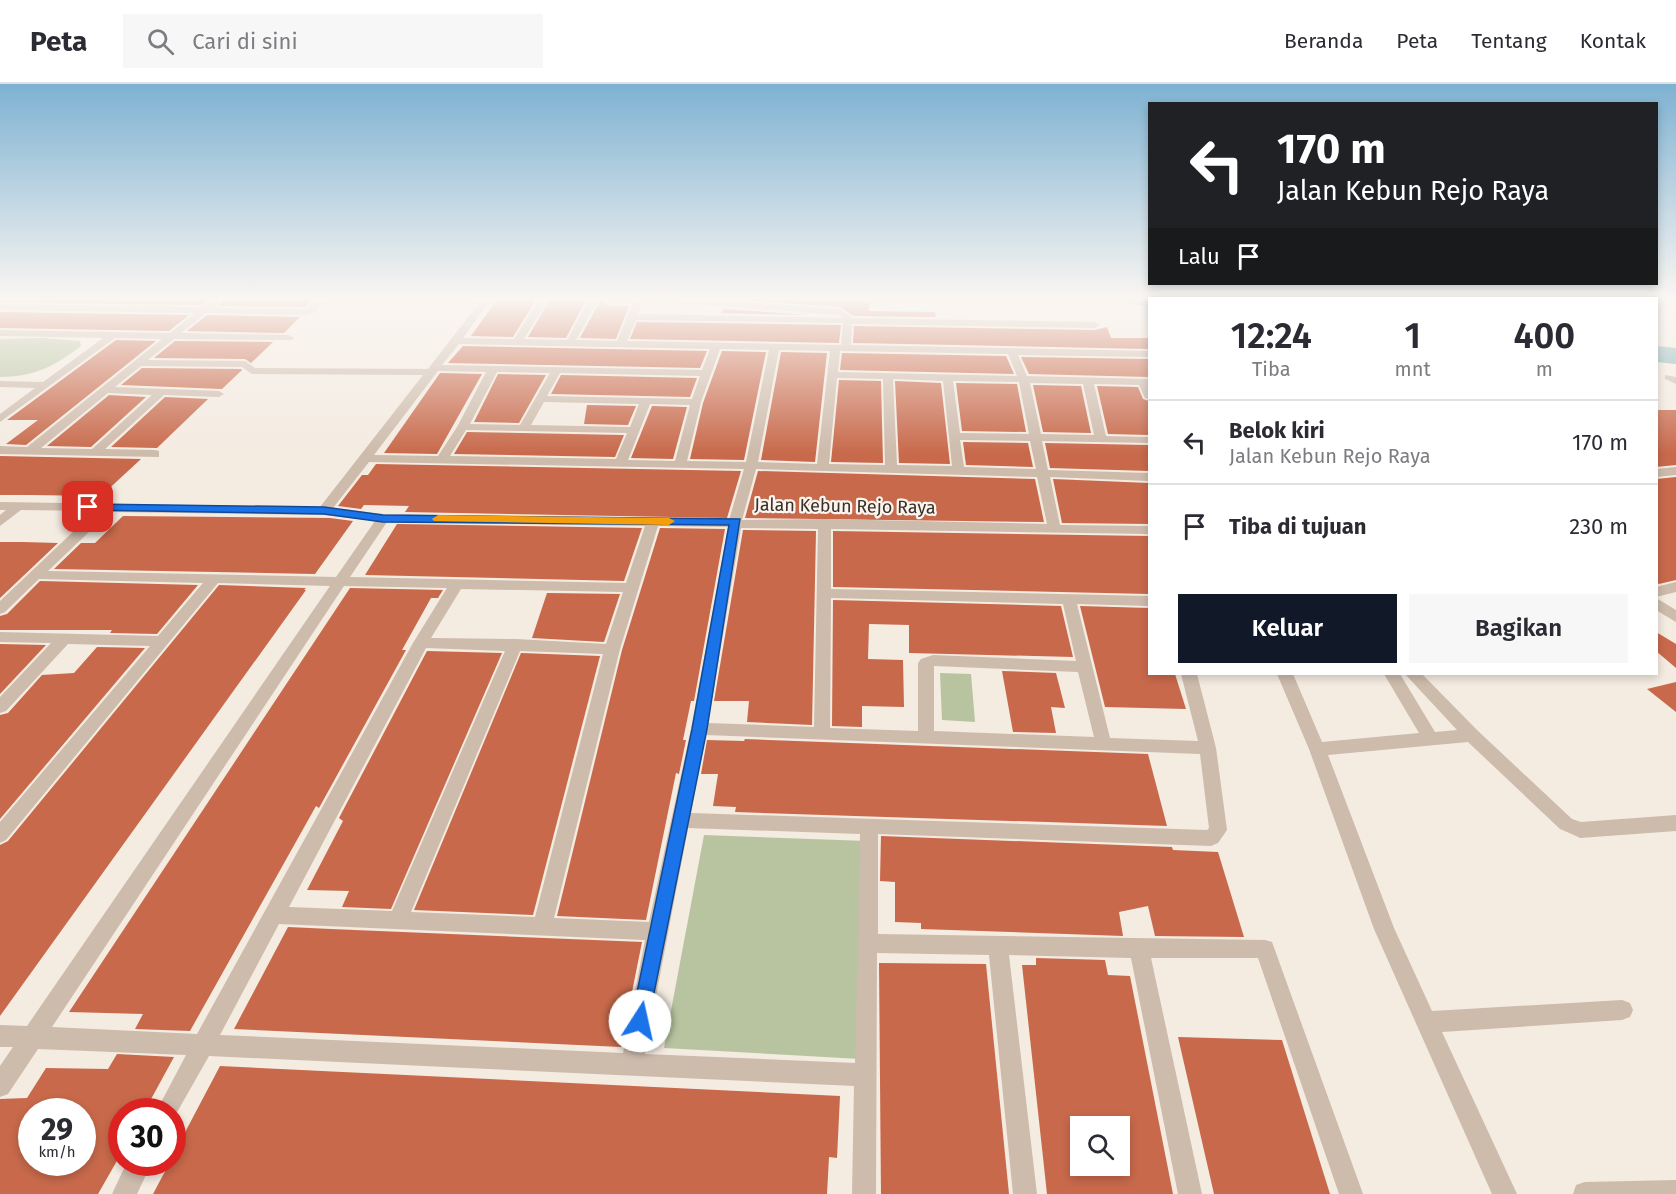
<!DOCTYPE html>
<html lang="id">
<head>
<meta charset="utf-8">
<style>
  body { margin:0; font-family:"Fira Sans",sans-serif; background:#f7f7f7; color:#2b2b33; height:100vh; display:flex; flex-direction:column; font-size:22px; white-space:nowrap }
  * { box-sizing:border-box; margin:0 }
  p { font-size:20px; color:#7c7c81 }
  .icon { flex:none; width:33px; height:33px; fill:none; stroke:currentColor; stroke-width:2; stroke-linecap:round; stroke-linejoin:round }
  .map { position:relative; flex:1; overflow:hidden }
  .drawer { position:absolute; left:1148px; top:213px; width:510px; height:378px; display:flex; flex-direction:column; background:#fff; border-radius:0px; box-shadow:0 3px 9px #0003 }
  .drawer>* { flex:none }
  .top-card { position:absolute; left:1148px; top:18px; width:510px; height:183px; border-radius:0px; box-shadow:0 3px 9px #0003; background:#202124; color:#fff; overflow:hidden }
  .buttons { position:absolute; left:1070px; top:1032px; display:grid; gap:12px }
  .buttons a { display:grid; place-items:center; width:60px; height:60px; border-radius:0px; background:#fff; box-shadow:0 3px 9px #0003; font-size:30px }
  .speed { position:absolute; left:18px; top:1014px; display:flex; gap:12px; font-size:30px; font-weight:700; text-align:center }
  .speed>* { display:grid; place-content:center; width:78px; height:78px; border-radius:50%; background:#fff; box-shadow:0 3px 9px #0003; line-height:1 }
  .speed small { font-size:15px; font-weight:400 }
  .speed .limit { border:9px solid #d22; background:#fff; color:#111 }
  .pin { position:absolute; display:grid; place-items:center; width:51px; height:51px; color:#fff; margin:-26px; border-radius:12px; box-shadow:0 3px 9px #0006 }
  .me { position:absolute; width:66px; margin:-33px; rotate:10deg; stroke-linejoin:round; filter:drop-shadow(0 0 4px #0008) }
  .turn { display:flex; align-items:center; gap:21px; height:126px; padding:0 30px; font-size:27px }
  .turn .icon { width:78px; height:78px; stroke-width:2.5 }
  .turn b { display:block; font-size:42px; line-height:51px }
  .then { display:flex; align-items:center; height:57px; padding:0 30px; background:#0003; gap:12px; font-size:22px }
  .eta { display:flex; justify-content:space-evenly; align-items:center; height:102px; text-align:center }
  .eta b { font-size:36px; font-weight:600; line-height:42px }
  .action { display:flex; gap:12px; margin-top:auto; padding:12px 30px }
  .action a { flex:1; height:69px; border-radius:0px; background:#111827; color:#fff; font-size:24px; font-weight:600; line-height:69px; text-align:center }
  .action a+a { background:#f7f7f7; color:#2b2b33 }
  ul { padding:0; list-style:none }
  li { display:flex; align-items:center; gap:18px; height:84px; padding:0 30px; border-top:2px solid #e1e1e2 }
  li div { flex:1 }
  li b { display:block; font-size:22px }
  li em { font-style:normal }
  header { display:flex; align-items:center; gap:36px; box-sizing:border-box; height:84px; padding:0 30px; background:#fff; border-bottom:2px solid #e1e1e2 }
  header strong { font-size:28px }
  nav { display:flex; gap:33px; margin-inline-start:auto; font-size:21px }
  .search { width:420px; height:54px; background:#f7f7f7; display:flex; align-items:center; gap:15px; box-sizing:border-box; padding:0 21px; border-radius:0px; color:#7c7c81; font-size:22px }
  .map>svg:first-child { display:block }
  .green { fill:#b8c4a0 }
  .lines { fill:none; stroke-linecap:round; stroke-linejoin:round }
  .river { fill:#7fb0b2; fill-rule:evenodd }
  .building { fill:#c8694b; fill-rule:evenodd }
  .minor { fill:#cdbbac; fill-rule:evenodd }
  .route { fill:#1a73e8; stroke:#114b97; stroke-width:1.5 }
  .slow { fill:#f59e0b }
  .labels { text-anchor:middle; stroke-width:4.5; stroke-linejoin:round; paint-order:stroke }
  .street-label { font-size:18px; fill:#3b302b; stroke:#fbf5ee }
</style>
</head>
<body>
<header>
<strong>Peta</strong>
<div class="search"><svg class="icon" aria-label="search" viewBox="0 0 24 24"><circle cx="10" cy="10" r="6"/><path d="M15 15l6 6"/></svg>Cari di sini</div>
<nav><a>Beranda</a><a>Peta</a><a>Tentang</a><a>Kontak</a></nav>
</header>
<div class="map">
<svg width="1676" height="1110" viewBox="0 0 1676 1110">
  <rect width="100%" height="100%" fill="#f4ebe1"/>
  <g class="green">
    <path d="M42,254L80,257L81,262C55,282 34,293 0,293V255Z"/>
    <polygon points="940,589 971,590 975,638 942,636"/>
    <polygon points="704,751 867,757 860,975 664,964"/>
  </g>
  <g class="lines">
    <g class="river">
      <polygon points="1126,214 1160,214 1149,214 1149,223 1129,219"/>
      <polygon points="1656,262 1676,264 1676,280 1656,278"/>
    </g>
  </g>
  <g class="building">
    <polygon points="0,214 183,214 209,215 201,221 0,218"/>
    <polygon points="245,214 314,214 305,223 218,222 225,215"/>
    <polygon points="498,214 537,214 513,253 471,252"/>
    <polygon points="551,214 587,214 566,254 528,253"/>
    <polygon points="852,214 851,216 871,218 868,227 935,228 936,233 854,232 840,223 730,215"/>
    <polygon points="600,217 611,222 629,222 616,255 580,254"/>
    <polygon points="724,225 809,231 721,229"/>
    <polygon points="0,228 189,231 169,247 0,244"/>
    <polygon points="207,231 300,233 284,249 187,247"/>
    <polygon points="637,238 841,241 839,259 630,255"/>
    <polygon points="854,242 1095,246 1107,243 1111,254 1149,254 1149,265 853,259"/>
    <polygon points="116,256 156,257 26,361 6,360 38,336 7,336"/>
    <polygon points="175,257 273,258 251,279 245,275 154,274"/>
    <polygon points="463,262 707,267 700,284 448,279"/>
    <polygon points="722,267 766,268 744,376 690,375 703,319"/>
    <polygon points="781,268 827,269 815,378 761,376"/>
    <polygon points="842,269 1006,272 1014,290 840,286"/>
    <polygon points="1021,273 1149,275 1149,293 1029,290"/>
    <polygon points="142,284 241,285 242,286 222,305 121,301"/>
    <polygon points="440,289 482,290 437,370 384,369"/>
    <polygon points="498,290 546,291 519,339 474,338"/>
    <polygon points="561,291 697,294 690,313 551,310"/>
    <polygon points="839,296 881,297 883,379 831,378"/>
    <polygon points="895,297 941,299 950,380 899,379"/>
    <polygon points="956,299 1017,300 1026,348 962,347"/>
    <polygon points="1033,301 1081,302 1091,349 1043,348"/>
    <polygon points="1097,302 1138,303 1143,315 1149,317 1149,351 1108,350"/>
    <polygon points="109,311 146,313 91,363 47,362"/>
    <polygon points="165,313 208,315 157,364 111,363"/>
    <polygon points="587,321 636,322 628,341 584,340"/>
    <polygon points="652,322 687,323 673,375 631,374"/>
    <polygon points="1656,326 1676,326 1676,381 1656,383"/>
    <polygon points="467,348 624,351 615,373 454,370"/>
    <polygon points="963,358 1028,359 1033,383 966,381"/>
    <polygon points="1045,359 1149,361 1149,387 1050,384"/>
    <polygon points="0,372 141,375 101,412 29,411 0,411"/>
    <polygon points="376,380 741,387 727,434 405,428 409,422 364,421 361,425 338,422 362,391 368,391"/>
    <polygon points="758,387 1035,395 1044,438 745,434"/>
    <polygon points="1676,393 1676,496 1659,500 1656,498 1656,395"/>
    <polygon points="1053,395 1149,399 1149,440 1062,439"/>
    <polygon points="123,432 330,434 353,437 315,490 54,485 81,459 95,459"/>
    <polygon points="397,440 642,444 624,497 365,491"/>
    <polygon points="660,444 725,445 694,617 691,617 683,656 686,656 679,690 676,689 646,836 557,832 622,566"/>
    <polygon points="743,446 816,447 812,641 747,638 749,617 714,617"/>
    <polygon points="833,447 1149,452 1149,510 833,503"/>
    <polygon points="0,458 23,458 58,459 0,514"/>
    <polygon points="40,497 198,501 157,550 110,549 112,546 0,546 0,532 7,530"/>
    <polygon points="219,501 306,504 304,506 306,506 0,932 0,761 8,757"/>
    <polygon points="350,504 443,506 438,514 431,514 402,566 406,566 319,724 316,722 190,947 135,945 143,930 69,928"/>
    <polygon points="547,509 620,510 604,558 532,554"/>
    <polygon points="833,516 1061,522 1073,573 909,569 909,541 869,540 868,575 903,576 904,623 862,622 862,643 832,642"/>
    <polygon points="1080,522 1149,524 1149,590 1175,590 1186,625 1105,623"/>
    <polygon points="1656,548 1676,560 1676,584 1656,567"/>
    <polygon points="0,560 46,561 0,610"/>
    <polygon points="97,563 145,564 0,735 0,631 8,629 42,591 74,589"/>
    <polygon points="427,567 502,569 391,825 342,823 349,807 307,806 343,737 339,734"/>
    <polygon points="521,569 600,572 533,831 414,826"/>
    <polygon points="1002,587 1056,589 1065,624 1051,623 1056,649 1013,648"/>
    <polygon points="1676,598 1676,628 1647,605"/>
    <polygon points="745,655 1148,670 1167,742 735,728 736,723 713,722 718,690 701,690 707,656 744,657"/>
    <polygon points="881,752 1172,763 1173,766 1218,768 1244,853 1155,852 1148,822 1119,828 1123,852 921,845 921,839 895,838 895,798 880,797"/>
    <polygon points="288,843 331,845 642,858 621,963 234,945"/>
    <path d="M1036,874L1105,876L1108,891L1130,892L1173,1110H1047L1022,881H1036ZM1080,1042H1119V1082H1080Z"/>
    <polygon points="879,879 986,880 1009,1110 881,1110"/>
    <polygon points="1178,953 1282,956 1330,1110 1214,1110"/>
    <path d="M117,970L174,973L144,1028H122V1068L98,1110H0V1015L27,1014L46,984L108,985ZM32,1028H82V1078H32Z"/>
    <polygon points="220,982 840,1012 837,1074 829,1073 827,1110 153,1110 170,1078 172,1078 172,1073"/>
  </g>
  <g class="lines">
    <g class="minor">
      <path d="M213,214H223L213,224L306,225L318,214H327L316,228L307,231L206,229L181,249L289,251L294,254L292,256L174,255L148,276L245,277L255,284L428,285L483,214H492L463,254L514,255L540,214H549L524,255L567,256L590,214H599L576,256L617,257L635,214H644L638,230L843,234L838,231L650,217L646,214H690L840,225L853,234L1095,238L1100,241L1095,244L852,240L851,261L1149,267V273L1018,271L1027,292L1149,295V315L1145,314L1139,301L1094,300L1106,352L1149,353V359L1042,357L1048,386L1149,389V397L1050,393L1060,441L1149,442V450L831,445V505L1149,512V522L1077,520L1110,654L1198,657L1181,590H1197L1216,664L1227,746L1218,759L1211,762L878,750V850L1265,856L1272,858L1363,1110H1339L1258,874H1151L1202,1110H1178L1131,874L1009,871L1037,1110H1013L989,871L877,869L876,1110H852L854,1002L209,972L172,1037V1028H156L186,971L38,965L8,1010L0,1013V982L13,963H0V941L27,942L330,502L218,499L6,756L0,759V738L150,562L68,560L6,627L0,629V613L51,559L0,558V548L158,552L203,499L39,495L5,528L0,530V517L95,427L21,426L0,442V431L6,426H0V418L320,423L423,291L252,290L242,283L141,282L115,303L219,307L224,310L219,313L164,311L105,365L155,366L159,367V373L0,370V362L27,363L162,255L115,254L0,338V330L35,304L0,303V297L43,298L103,254L0,252V246L170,249L195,229L0,226V220L202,223ZM636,236L843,239L841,261L627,257ZM459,260L710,265L702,286L442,281ZM720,265L769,266L746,378L687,377L701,318ZM779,266L830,267L817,380L758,378ZM840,267L1008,270L1017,292L838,288ZM438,287L486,288L457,343L438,372L374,371ZM497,288L550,289L520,341L470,340ZM560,289L700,292L692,315L547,312ZM837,294L883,295L885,381L829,380ZM893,295L943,297L952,382L897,381ZM953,297L1019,298L1029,350L960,349ZM1030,299L1083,300L1094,351L1041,350ZM108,309L152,311L92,365L41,364ZM544,318L639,320L630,343L531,341ZM650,320L690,321L675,377L628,376ZM466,346L627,349L616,375L450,372ZM960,356L1030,357L1036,385L964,383ZM369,378L744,385L729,436L383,430L333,424ZM756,385L1037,393L1047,440L825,435L742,436ZM110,428L324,431L375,437L336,493L48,487ZM387,438L645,442L626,499L350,493ZM658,442L728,443L691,645L649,838L554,834L620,565ZM741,444L818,445L814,643L708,639ZM344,502L447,504L413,559L197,950L52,943ZM461,505L623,508L606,560L516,555L431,554ZM831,514L1063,520L1076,577L933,571L921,575L918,579V647L830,644ZM426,564L505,567L392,827L289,823ZM520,567L603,570L535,833L411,828ZM934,582L1078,588L1094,653L934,647ZM706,651L1200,670L1209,744L1207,746L691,729ZM688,744L860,750L855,979L645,970ZM279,840L645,856L623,969L220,951Z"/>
      <polygon points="429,214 424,218 419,215 420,214"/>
      <polygon points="1665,291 1676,293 1676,300 1665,295"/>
      <polygon points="1676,383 1676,391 1656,393 1656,385"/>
      <polygon points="1676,498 1676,508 1656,513 1656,503"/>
      <polygon points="1656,514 1676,526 1676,538 1656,526"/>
      <polygon points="1277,590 1293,590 1322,658 1419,649 1384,590 1400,590 1435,648 1457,646 1405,590 1422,590 1478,647 1572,735 1581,738 1676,731 1676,747 1580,754 1574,751 1560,745 1468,658 1328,671 1394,844 1432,927 1622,916 1630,919 1633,926 1630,933 1622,936 1442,948 1517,1110 1492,1110 1374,845 1309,665"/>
      <polygon points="127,1078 152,1078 137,1110 112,1110"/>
      <polygon points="1676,1096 1676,1110 1573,1110 1576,1101 1585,1098"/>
    </g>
  </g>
  <linearGradient id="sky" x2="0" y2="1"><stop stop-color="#7eb2d2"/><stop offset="0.58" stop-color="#faf6f2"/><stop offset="1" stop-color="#faf6f2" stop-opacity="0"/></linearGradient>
  <rect width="1676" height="370" fill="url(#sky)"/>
  <polygon class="route" points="88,420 324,423 383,431 740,435 707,645 647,944 640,947 634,944 631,937 692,645 729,441 383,438 324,430 84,426 82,423"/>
  <polygon class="slow" points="438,431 669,434 675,437 669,441 434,437 432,435"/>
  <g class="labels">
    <g class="street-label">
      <text transform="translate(845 422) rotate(1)" y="6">Jalan Kebun Rejo Raya</text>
    </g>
  </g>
</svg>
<div class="buttons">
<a><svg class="icon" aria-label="search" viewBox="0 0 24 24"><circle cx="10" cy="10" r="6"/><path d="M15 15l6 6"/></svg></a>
</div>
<div class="speed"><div>29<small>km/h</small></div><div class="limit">30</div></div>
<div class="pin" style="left:88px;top:423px;background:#d93025"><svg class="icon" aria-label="arrive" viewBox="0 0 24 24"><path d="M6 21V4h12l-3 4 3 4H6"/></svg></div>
<svg class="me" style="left:640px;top:937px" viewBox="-20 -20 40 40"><circle r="19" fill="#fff"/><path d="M0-13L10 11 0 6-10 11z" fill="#1a73e8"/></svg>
<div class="top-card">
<div class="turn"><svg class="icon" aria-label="left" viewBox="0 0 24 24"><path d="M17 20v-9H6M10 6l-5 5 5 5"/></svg><div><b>170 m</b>Jalan Kebun Rejo Raya</div></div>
<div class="then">Lalu<svg class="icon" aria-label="arrive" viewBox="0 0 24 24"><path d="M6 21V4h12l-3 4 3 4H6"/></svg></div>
</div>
<section class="drawer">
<div class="eta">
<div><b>12:24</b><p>Tiba</p></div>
<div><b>1</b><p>mnt</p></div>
<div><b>400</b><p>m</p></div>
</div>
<ul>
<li><svg class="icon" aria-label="left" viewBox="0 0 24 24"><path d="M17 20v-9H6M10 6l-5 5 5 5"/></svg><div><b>Belok kiri</b><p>Jalan Kebun Rejo Raya</p></div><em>170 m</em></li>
<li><svg class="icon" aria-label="arrive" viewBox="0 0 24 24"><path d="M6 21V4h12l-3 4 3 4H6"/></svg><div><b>Tiba di tujuan</b></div><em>230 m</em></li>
</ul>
<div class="action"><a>Keluar</a><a>Bagikan</a></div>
</section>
</div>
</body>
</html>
